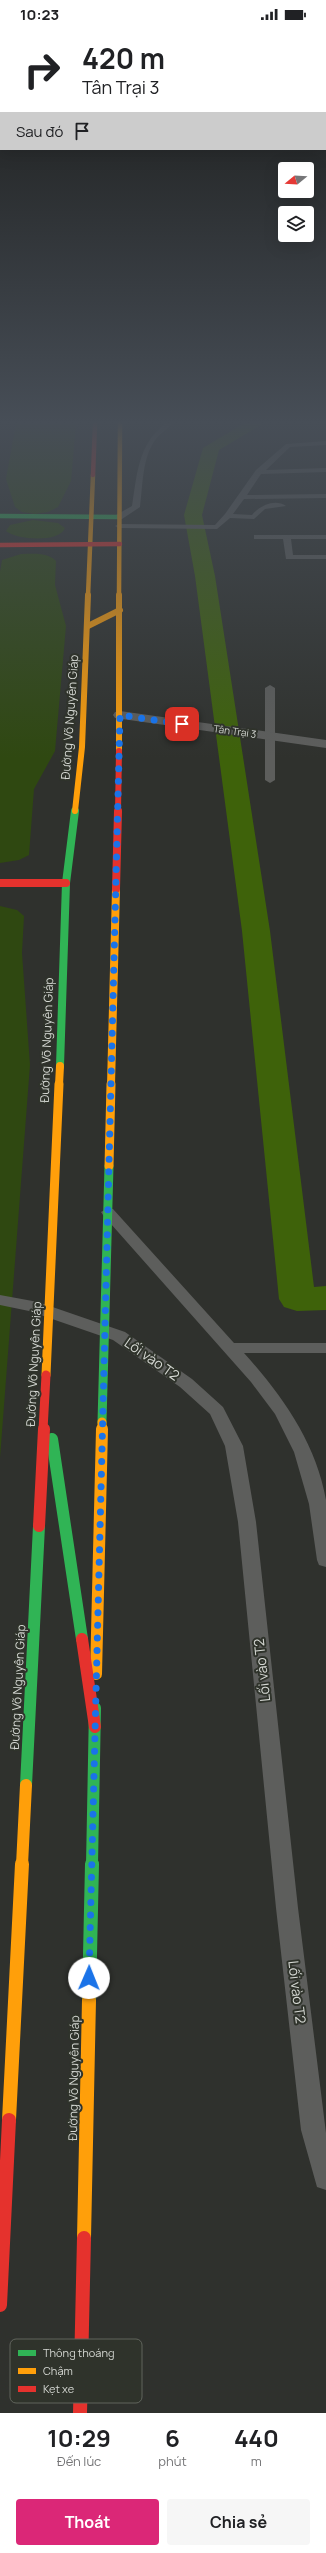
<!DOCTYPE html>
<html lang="vi">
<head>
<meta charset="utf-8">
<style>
  body { margin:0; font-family:Manrope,sans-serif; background:#f6f6f6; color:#202124; height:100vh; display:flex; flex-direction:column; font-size:15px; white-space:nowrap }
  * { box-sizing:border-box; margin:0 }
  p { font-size:13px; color:#757577 }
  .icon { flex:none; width:22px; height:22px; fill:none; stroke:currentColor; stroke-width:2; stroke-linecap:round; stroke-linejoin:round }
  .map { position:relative; height:2385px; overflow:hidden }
  .side { display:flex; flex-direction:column; background:#fff; flex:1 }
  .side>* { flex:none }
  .guide { position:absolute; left:0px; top:0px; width:326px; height:122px; box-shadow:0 4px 16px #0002; background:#fff; color:#202124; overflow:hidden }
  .needle { width:26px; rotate:252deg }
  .controls { position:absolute; left:278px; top:134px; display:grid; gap:8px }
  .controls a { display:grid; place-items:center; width:36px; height:36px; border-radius:4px; background:#fff; box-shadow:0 4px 16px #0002; font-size:20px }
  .pin { position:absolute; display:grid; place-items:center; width:34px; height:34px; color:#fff; margin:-17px; border-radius:8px; box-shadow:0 2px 6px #0006 }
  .me { position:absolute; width:44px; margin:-22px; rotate:1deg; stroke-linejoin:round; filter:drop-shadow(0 0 3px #0008) }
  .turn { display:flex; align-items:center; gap:14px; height:84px; padding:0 16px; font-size:18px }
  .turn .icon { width:52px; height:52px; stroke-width:2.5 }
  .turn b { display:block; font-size:28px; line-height:34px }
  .then { display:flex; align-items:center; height:38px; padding:0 16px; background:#0003; gap:8px; font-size:15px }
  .eta { display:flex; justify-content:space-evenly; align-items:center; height:68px; text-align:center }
  .eta b { font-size:24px; font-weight:700; line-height:28px }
  .button { display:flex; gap:8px; margin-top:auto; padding:8px 16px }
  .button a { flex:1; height:46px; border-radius:4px; background:#db2777; color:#fff; font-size:16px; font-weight:700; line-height:46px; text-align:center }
  .button a+a { background:#f6f6f6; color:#202124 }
  .status { display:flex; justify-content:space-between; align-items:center; height:28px; padding:0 20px; background:#fff; direction:ltr }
  .status svg { height:11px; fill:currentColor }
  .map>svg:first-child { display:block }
  .green { fill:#2f4811 }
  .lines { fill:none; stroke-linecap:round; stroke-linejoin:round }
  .canal { fill:#3e620a; fill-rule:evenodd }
  .lane { fill:#5d5e5c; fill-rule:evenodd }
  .street { fill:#5d5e5c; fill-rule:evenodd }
  .fast-far4 { stroke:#30b455; stroke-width:4.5 }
  .fast-far3 { stroke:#30b455; stroke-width:8 }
  .fast-far2 { stroke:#30b455; stroke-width:9 }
  .fast-far1 { stroke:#30b455; stroke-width:12 }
  .fast { stroke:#30b455; stroke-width:14 }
  .slow-far5 { stroke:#ff9f0a; stroke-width:4.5 }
  .slow-far4 { stroke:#ff9f0a; stroke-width:6 }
  .slow-far3 { stroke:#ff9f0a; stroke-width:8 }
  .slow-far2 { stroke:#ff9f0a; stroke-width:9 }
  .slow-far1 { stroke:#ff9f0a; stroke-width:12 }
  .slow { stroke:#ff9f0a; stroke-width:14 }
  .jam-far5 { stroke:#e5322d; stroke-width:4.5 }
  .jam-far4 { stroke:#e5322d; stroke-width:6 }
  .jam-far3 { stroke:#e5322d; stroke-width:8 }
  .jam-far2 { stroke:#e5322d; stroke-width:9 }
  .jam-far1 { stroke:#e5322d; stroke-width:12 }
  .jam { stroke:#e5322d; stroke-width:14 }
  .route { stroke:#1a73e8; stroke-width:7; stroke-dasharray:0 12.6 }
  .labels { text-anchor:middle; stroke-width:4; stroke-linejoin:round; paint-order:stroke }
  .far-street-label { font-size:10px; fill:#d5d8d3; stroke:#2f332b }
  .street-label { font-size:12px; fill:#d5d8d3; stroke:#2f332b }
  .near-street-label { font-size:14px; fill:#d5d8d3; stroke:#2f332b }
  .key { fill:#2f332b; stroke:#61655d; stroke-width:1 }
  .key-label { font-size:11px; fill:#d5d8d3 }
</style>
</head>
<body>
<div class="status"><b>10:23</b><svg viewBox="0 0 49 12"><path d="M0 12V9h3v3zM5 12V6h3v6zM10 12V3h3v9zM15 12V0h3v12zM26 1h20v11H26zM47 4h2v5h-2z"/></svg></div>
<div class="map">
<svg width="326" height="2385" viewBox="0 0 326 2385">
  <rect width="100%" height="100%" fill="#2f312d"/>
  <g class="green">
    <polygon points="16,396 76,396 71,453 58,479 48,484 35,486 22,484 15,479 6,451"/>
    <path d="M33,492L58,495L65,500C60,515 16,512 6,503L10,497Z"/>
    <path d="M21,526C34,526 47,524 56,533L55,557L66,598L55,723L34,761L29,827L19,832L0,835V544L2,532Z"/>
    <polygon points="0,878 17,882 24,888 22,925 30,1037 0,1430"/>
  </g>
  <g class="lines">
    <polygon class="canal" points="243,396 262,396 219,422 202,487 215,548 270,903 314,1259 326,1258 326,1282 297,1283 284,1279 279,1271 242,903 195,548 184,487 203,420"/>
    <g class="lane">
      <path d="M165,396H172C167,401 161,405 156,411C142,429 143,457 140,479L122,491H116V487L132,478C137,447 138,416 165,396Z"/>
      <path d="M326,413V417L290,419L266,442L326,440V444L261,446L247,467L326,466V470L244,471L233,486L252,487C259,478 275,470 286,478L265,481L254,491L230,490L217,501L119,500L115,498L119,496L215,497L225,486L256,442L286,416Z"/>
      <polygon points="257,507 326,507 326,511 291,511 293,527 326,527 326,531 286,531 283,511 254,511 254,507"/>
      <polygon points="270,657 275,660 275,752 270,755 265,752 265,660"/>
      <path d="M108,1180L113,1181L234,1315H326V1325H244C282,1367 316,1415 326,1472C326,1493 326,1518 326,1539L319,1537L317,1532L309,1476L294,1424L275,1386L251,1354L103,1187L101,1184Z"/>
      <polygon points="0,1267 38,1274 125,1304 192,1351 223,1379 243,1418 256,1494 298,1880 326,2105 326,2162 317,2159 301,2102 276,1880 238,1494 225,1418 210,1386 180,1359 113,1312 29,1283 0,1277"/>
    </g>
    <polygon class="street" points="120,683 326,712 326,720 115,690 113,687 115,684"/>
    <polyline class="fast-far4" points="0,488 119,489"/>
    <polyline class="fast-far3" points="60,1038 66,855 75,783"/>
    <polyline class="fast-far2" points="102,1394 109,1138"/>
    <g class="fast-far1">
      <polyline points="52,1411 82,1611"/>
      <polyline points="26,1757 39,1498"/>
      <polyline points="92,1837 95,1680"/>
    </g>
    <polyline class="fast" points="89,1972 92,1836"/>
    <g class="slow-far5">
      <polyline points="88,568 93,447"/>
      <polyline points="119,568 120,396"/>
    </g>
    <g class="slow-far4">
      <polyline points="88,598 120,582"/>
      <polyline points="119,723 119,567"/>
      <polyline points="75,783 82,719 88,567"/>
    </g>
    <g class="slow-far3">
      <polyline points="59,1057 60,1038"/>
      <polyline points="111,1057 116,861"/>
    </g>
    <g class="slow-far2">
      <polyline points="109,1138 111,1056"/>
      <polyline points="46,1347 59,1056"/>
      <polyline points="102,1402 102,1394"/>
    </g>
    <g class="slow-far1">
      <polyline points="96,1646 102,1401"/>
      <polyline points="22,1837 26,1757"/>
    </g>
    <g class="slow">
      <polyline points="9,2092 22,1836"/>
      <polyline points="84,2210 89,1972"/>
    </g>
    <g class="jam-far5">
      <polyline points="93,447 95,396"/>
      <polyline points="0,517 120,516"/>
    </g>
    <polyline class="jam-far4" points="118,784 119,723"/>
    <g class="jam-far3">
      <polyline points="0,855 66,855"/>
      <polyline points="116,861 118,783"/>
    </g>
    <polyline class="jam-far2" points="43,1402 46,1347"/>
    <g class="jam-far1">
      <polyline points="39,1498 44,1401"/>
      <polyline points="82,1611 95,1699"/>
    </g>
    <g class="jam">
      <polyline points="0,2277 9,2092"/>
      <polyline points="80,2385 84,2210"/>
    </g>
  </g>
  <linearGradient id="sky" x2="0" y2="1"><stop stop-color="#1a1b19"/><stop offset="0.54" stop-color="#474e57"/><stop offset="1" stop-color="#474e57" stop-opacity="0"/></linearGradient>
  <rect width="326" height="730" fill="url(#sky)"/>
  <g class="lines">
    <polyline class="route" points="89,1950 120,687 182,696"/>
  </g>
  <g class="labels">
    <g class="far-street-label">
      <text transform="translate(235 703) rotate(8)" y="4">Tân Trại 3</text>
    </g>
    <g class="street-label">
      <text transform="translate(70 689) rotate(-86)" y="4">Đường Võ Nguyên Giáp</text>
      <text transform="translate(47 1012) rotate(-88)" y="4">Đường Võ Nguyên Giáp</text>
      <text transform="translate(34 1336) rotate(-87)" y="4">Đường Võ Nguyên Giáp</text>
      <text transform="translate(18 1659) rotate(-87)" y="4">Đường Võ Nguyên Giáp</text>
      <text transform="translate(74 2050) rotate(-89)" y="4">Đường Võ Nguyên Giáp</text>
    </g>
    <g class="near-street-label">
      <text transform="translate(152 1331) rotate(35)" y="5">Lối vào T2</text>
      <text transform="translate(262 1642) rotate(-96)" y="5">Lối vào T2</text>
      <text transform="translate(297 1964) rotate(83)" y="5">Lối vào T2</text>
    </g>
  </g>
  <rect x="10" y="2311" width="132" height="64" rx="6" class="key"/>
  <rect x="18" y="2322" width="18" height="6" fill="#30b455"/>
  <rect x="18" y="2340" width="18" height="6" fill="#ff9f0a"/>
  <rect x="18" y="2358" width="18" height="6" fill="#e5322d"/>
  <g class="key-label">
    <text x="43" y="2329">Thông thoáng</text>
    <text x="43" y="2347">Chậm</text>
    <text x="43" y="2365">Kẹt xe</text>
  </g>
</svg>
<div class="controls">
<a><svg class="needle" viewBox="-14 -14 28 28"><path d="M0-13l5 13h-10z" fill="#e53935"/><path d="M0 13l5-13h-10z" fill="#757577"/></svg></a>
<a><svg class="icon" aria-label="layers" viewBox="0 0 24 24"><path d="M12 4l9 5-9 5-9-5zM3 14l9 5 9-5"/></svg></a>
</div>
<div class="pin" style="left:182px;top:696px;background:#d93025"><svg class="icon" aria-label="arrive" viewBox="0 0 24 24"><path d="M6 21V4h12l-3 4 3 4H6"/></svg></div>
<svg class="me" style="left:89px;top:1950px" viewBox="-20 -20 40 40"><circle r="19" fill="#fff"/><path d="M0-13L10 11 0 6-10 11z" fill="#1a73e8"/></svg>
<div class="guide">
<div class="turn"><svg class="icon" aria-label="right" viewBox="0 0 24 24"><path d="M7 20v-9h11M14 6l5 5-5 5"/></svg><div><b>420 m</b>Tân Trại 3</div></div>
<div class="then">Sau đó<svg class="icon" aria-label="arrive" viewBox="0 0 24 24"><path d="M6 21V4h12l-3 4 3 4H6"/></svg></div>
</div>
</div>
<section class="side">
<div class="eta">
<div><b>10:29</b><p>Đến lúc</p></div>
<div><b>6</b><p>phút</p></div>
<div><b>440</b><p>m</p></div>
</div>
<div class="button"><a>Thoát</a><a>Chia sẻ</a></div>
</section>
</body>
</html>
